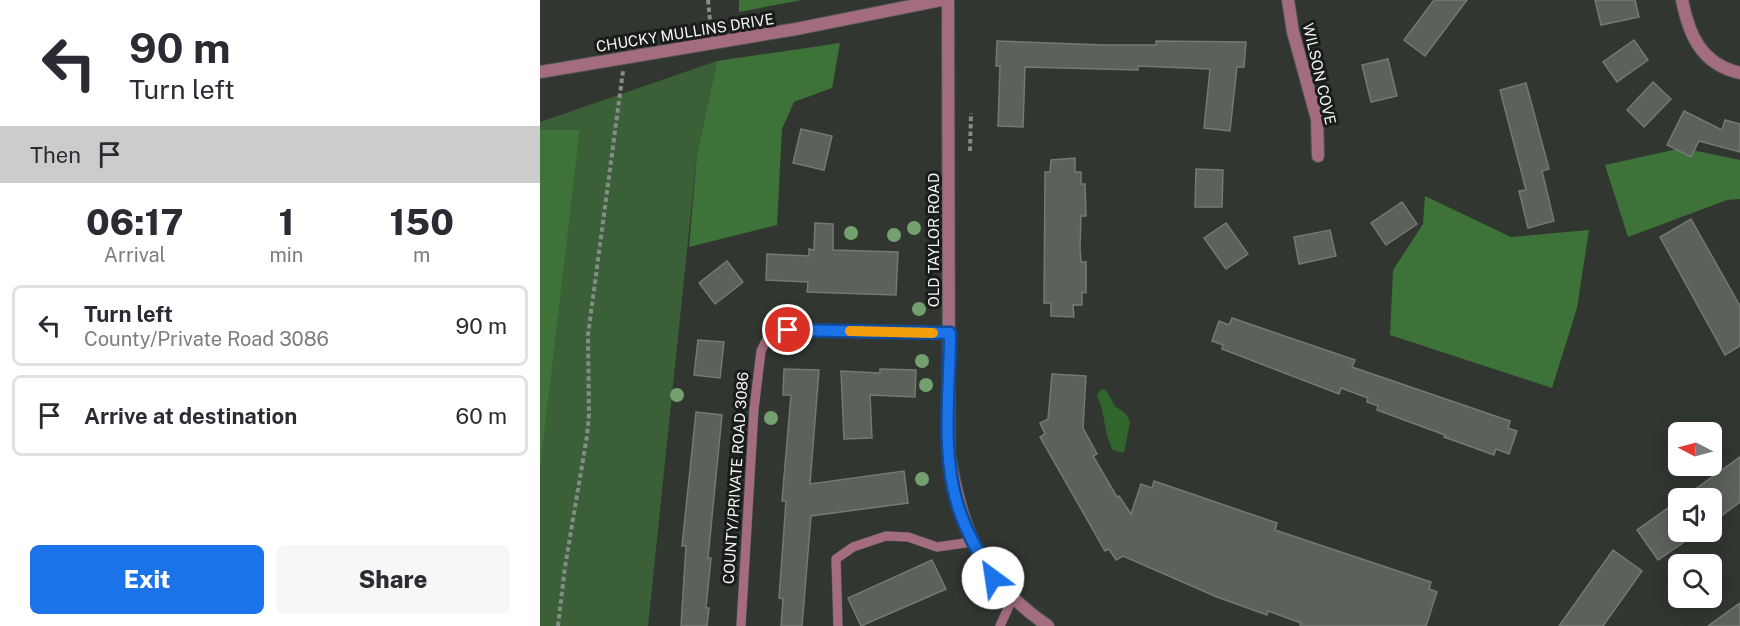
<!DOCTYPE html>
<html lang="en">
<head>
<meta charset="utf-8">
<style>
  body { margin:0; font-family:"Public Sans",sans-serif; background:#f7f7f7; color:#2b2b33; height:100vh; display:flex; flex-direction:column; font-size:22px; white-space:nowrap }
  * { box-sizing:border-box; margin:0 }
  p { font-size:20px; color:#7c7c81 }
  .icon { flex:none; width:33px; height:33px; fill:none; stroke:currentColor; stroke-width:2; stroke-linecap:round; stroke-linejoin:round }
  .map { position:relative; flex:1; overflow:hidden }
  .drawer { display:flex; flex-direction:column; background:#fff; width:540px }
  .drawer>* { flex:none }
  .hud { background:#fff; color:#2b2b33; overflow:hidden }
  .needle { width:39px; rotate:276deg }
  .controls { position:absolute; left:1128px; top:422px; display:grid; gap:12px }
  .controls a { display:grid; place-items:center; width:54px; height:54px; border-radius:9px; background:#fff; box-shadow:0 3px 15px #0003; font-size:30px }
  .pin { position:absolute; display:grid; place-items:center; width:51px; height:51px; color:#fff; margin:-26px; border:3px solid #fff; border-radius:50%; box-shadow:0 2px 6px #0007 }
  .me { position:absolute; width:66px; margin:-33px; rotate:329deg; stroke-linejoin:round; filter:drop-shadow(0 0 4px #0008) }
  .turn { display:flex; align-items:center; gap:21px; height:126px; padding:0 30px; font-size:27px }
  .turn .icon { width:78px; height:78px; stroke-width:2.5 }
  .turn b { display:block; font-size:42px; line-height:51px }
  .then { display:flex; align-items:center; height:57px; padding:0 30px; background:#0003; gap:12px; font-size:22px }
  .eta { display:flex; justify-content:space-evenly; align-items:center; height:102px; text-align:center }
  .eta b { font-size:36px; font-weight:800; line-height:42px }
  .action { display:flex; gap:12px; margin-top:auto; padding:12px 30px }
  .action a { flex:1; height:69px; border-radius:9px; background:#1a73e8; color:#fff; font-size:24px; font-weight:800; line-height:69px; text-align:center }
  .action a+a { background:#f7f7f7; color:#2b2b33 }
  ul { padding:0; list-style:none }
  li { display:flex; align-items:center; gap:18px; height:81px; margin:0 12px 9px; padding:0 18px; border:3px solid #e1e1e2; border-radius:9px }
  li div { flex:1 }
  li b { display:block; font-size:22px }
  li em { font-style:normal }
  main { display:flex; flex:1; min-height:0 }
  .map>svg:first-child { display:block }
  .green { fill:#3b6037 }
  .forest { fill:#3d7238 }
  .water { fill:#30652b }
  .building { fill:#5c615b; stroke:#747973; stroke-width:1.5 }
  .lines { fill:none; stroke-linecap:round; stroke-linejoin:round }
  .service-casing { stroke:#505550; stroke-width:10 }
  .minor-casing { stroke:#505550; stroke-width:14 }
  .tertiary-casing { stroke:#505550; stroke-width:14 }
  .path { stroke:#878b87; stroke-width:4; stroke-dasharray:4.5 3; stroke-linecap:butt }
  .service { stroke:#a36c7f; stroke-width:9 }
  .minor { stroke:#a36c7f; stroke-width:12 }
  .tertiary { stroke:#a36c7f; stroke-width:12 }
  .tree { fill:#74a070 }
  .route-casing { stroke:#114b97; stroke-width:15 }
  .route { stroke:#1a73e8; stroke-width:10 }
  .slow { stroke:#f59e0b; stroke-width:10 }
  .labels { text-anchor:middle; stroke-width:6; stroke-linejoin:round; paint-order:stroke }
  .street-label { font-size:15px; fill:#f3f6f3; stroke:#1a1c1a }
</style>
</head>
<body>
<main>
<section class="drawer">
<div class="hud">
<div class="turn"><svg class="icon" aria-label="left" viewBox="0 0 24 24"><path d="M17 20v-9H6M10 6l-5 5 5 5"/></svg><div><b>90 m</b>Turn left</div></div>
<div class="then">Then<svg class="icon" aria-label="arrive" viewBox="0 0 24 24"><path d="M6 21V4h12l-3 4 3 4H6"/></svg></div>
</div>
<div class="eta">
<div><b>06:17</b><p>Arrival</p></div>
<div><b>1</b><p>min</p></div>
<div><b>150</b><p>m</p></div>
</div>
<ul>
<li><svg class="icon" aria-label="left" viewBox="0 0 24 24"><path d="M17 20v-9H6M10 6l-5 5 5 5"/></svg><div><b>Turn left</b><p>County/Private Road 3086</p></div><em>90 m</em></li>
<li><svg class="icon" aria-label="arrive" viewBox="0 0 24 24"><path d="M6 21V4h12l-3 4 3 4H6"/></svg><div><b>Arrive at destination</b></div><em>60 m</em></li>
</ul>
<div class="action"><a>Exit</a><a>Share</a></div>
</section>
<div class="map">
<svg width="1200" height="626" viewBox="0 0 1200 626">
  <rect width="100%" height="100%" fill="#313631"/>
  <polygon class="green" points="177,61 157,154 108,626 0,626 0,454 40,131 0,130 0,122"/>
  <g class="forest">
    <polygon points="199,0 262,0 199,12"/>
    <polygon points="300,43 292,88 254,102 242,129 237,225 149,247 157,154 177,61"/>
    <polygon points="0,130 40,130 0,467"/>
    <polygon points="1142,148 1200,160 1200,199 1187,200 1088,237 1065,165"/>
    <polygon points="885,196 971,237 1049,230 1037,308 1012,388 850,335 853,270 883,224"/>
  </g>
  <path class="water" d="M561,389L566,390L575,406L586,414L590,422L584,453L573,450C562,429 567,417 557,396Z"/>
  <g class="building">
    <polygon points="894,0 927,0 885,56 864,40"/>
    <polygon points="1055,0 1095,0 1099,17 1061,25"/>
    <polygon points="1094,40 1108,60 1077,82 1063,62"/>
    <polygon points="457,41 565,45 616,45 616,41 706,42 704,67 697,67 690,131 664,128 670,69 598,66 598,70 485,67 483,127 458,126 460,66 456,66"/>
    <polygon points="848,59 857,96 831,102 822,65"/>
    <polygon points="1113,82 1131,99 1104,127 1087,110"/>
    <polygon points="986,83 1009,169 1002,171 1014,221 988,228 979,191 986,190 960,90"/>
    <polygon points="1144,111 1182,130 1185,120 1200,124 1200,152 1159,141 1151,157 1127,145"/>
    <polygon points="261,129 292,136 284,170 253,163"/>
    <polygon points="535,158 535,172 541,172 541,184 545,184 546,216 541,216 540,248 541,262 546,262 546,293 542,292 542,305 533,305 534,317 511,316 511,303 504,303 505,172 510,172 511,160"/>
    <polygon points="656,169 683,170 682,207 655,207"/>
    <polygon points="862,202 877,224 846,245 831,223"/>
    <polygon points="1151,219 1200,306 1200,346 1185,355 1120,237"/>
    <polygon points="275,223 293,224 293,250 358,252 356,295 267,292 268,282 226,280 227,254 269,256 269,249 274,250"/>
    <polygon points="686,223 708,254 686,269 664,238"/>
    <polygon points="790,230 796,256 759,264 754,237"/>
    <polygon points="187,261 203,282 175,304 159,283"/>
    <polygon points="692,318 815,360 812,367 970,421 968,428 977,431 969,454 956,449 954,455 904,437 905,435 837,410 838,406 827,402 828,398 801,388 799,394 682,349 683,345 672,341 679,321 689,325"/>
    <polygon points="158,340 184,342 180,378 154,375"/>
    <polygon points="244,369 279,370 270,484 364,471 368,503 271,516 262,626 241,626 243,599 239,598 246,501 242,501 251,395 243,395"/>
    <polygon points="340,369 376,370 375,397 330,395 332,438 304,439 301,371 340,373"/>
    <polygon points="512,374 546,376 543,428 557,454 553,456 577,497 579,496 591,514 601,484 612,488 614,481 737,523 735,530 891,582 889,589 897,592 886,626 760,626 761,623 728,611 727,615 677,597 583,556 576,560 569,549 565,551 500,437 505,434 500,423 508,419"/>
    <polygon points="156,412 182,415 168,558 171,558 166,608 169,608 167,626 141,626 146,546 142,546"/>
    <polygon points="1200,457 1200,502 1172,523 1172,498 1143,498"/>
    <polygon points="1138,501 1138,531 1160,531 1118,560 1097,530"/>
    <polygon points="1073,550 1102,571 1063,626 1019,626"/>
    <polygon points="392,560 406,589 321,626 308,598"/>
    <polygon points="1200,603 1200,626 1168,626"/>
  </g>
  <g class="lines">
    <defs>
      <g id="service">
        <polyline points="201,626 214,409 221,351 227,339 235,333 247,330 409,333"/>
        <polyline points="298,626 296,559 313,547 346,536 368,537 397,547 432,542"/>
        <polyline points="460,626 473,597"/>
      </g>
      <g id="minor">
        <polyline points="748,0 753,32 777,119 778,156"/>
        <path d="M1142,0C1149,35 1161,64 1200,73"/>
        <polyline points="0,72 256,29 401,0"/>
      </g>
      <path id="tertiary" d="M408,0L409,454C422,531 441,580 508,626"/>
    </defs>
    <use href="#service" class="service-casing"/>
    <use href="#minor" class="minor-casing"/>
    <use href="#tertiary" class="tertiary-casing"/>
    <g class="path">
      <polyline points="168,0 171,31"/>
      <polyline points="430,151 431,113"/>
      <polyline points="18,626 25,567 47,436 49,414 48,335 83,71"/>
    </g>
    <use href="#service" class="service"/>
    <use href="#minor" class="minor"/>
    <use href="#tertiary" class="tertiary"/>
  </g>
  <g class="tree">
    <circle cx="374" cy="228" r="7"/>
    <circle cx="311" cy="233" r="7"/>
    <circle cx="354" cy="235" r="7"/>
    <circle cx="379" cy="309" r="7"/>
    <circle cx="382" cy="361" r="7"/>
    <circle cx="386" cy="385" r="7"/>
    <circle cx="137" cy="395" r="7"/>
    <circle cx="231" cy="418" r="7"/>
    <circle cx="382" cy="479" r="7"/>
  </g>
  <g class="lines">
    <defs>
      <path id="route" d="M248,330L410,333C410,388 401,450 417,503C425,530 439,554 453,578"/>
    </defs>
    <use href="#route" class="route-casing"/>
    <use href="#route" class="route"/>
    <polyline class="slow" points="310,331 393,333"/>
  </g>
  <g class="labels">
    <g class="street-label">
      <text transform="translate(145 33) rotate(-9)" y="5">CHUCKY MULLINS DRIVE</text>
      <text transform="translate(779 74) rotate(77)" y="5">WILSON COVE</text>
      <text transform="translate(394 240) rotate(-90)" y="5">OLD TAYLOR ROAD</text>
      <text transform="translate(196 478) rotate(-86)" y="5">COUNTY/PRIVATE ROAD 3086</text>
    </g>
  </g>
</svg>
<div class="controls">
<a><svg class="needle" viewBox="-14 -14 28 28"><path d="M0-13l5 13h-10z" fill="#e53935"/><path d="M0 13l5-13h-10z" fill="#7c7c81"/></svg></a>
<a><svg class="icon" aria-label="sound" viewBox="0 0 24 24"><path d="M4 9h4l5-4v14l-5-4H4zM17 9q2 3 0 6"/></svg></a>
<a><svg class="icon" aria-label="search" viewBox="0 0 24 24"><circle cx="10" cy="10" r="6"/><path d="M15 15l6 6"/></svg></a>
</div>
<div class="pin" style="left:248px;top:330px;background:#d93025"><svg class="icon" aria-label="arrive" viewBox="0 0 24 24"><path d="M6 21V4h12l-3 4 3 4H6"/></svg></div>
<svg class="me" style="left:453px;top:578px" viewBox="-20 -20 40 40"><circle r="19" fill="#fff"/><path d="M0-13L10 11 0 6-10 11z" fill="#1a73e8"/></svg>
</div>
</main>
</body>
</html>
